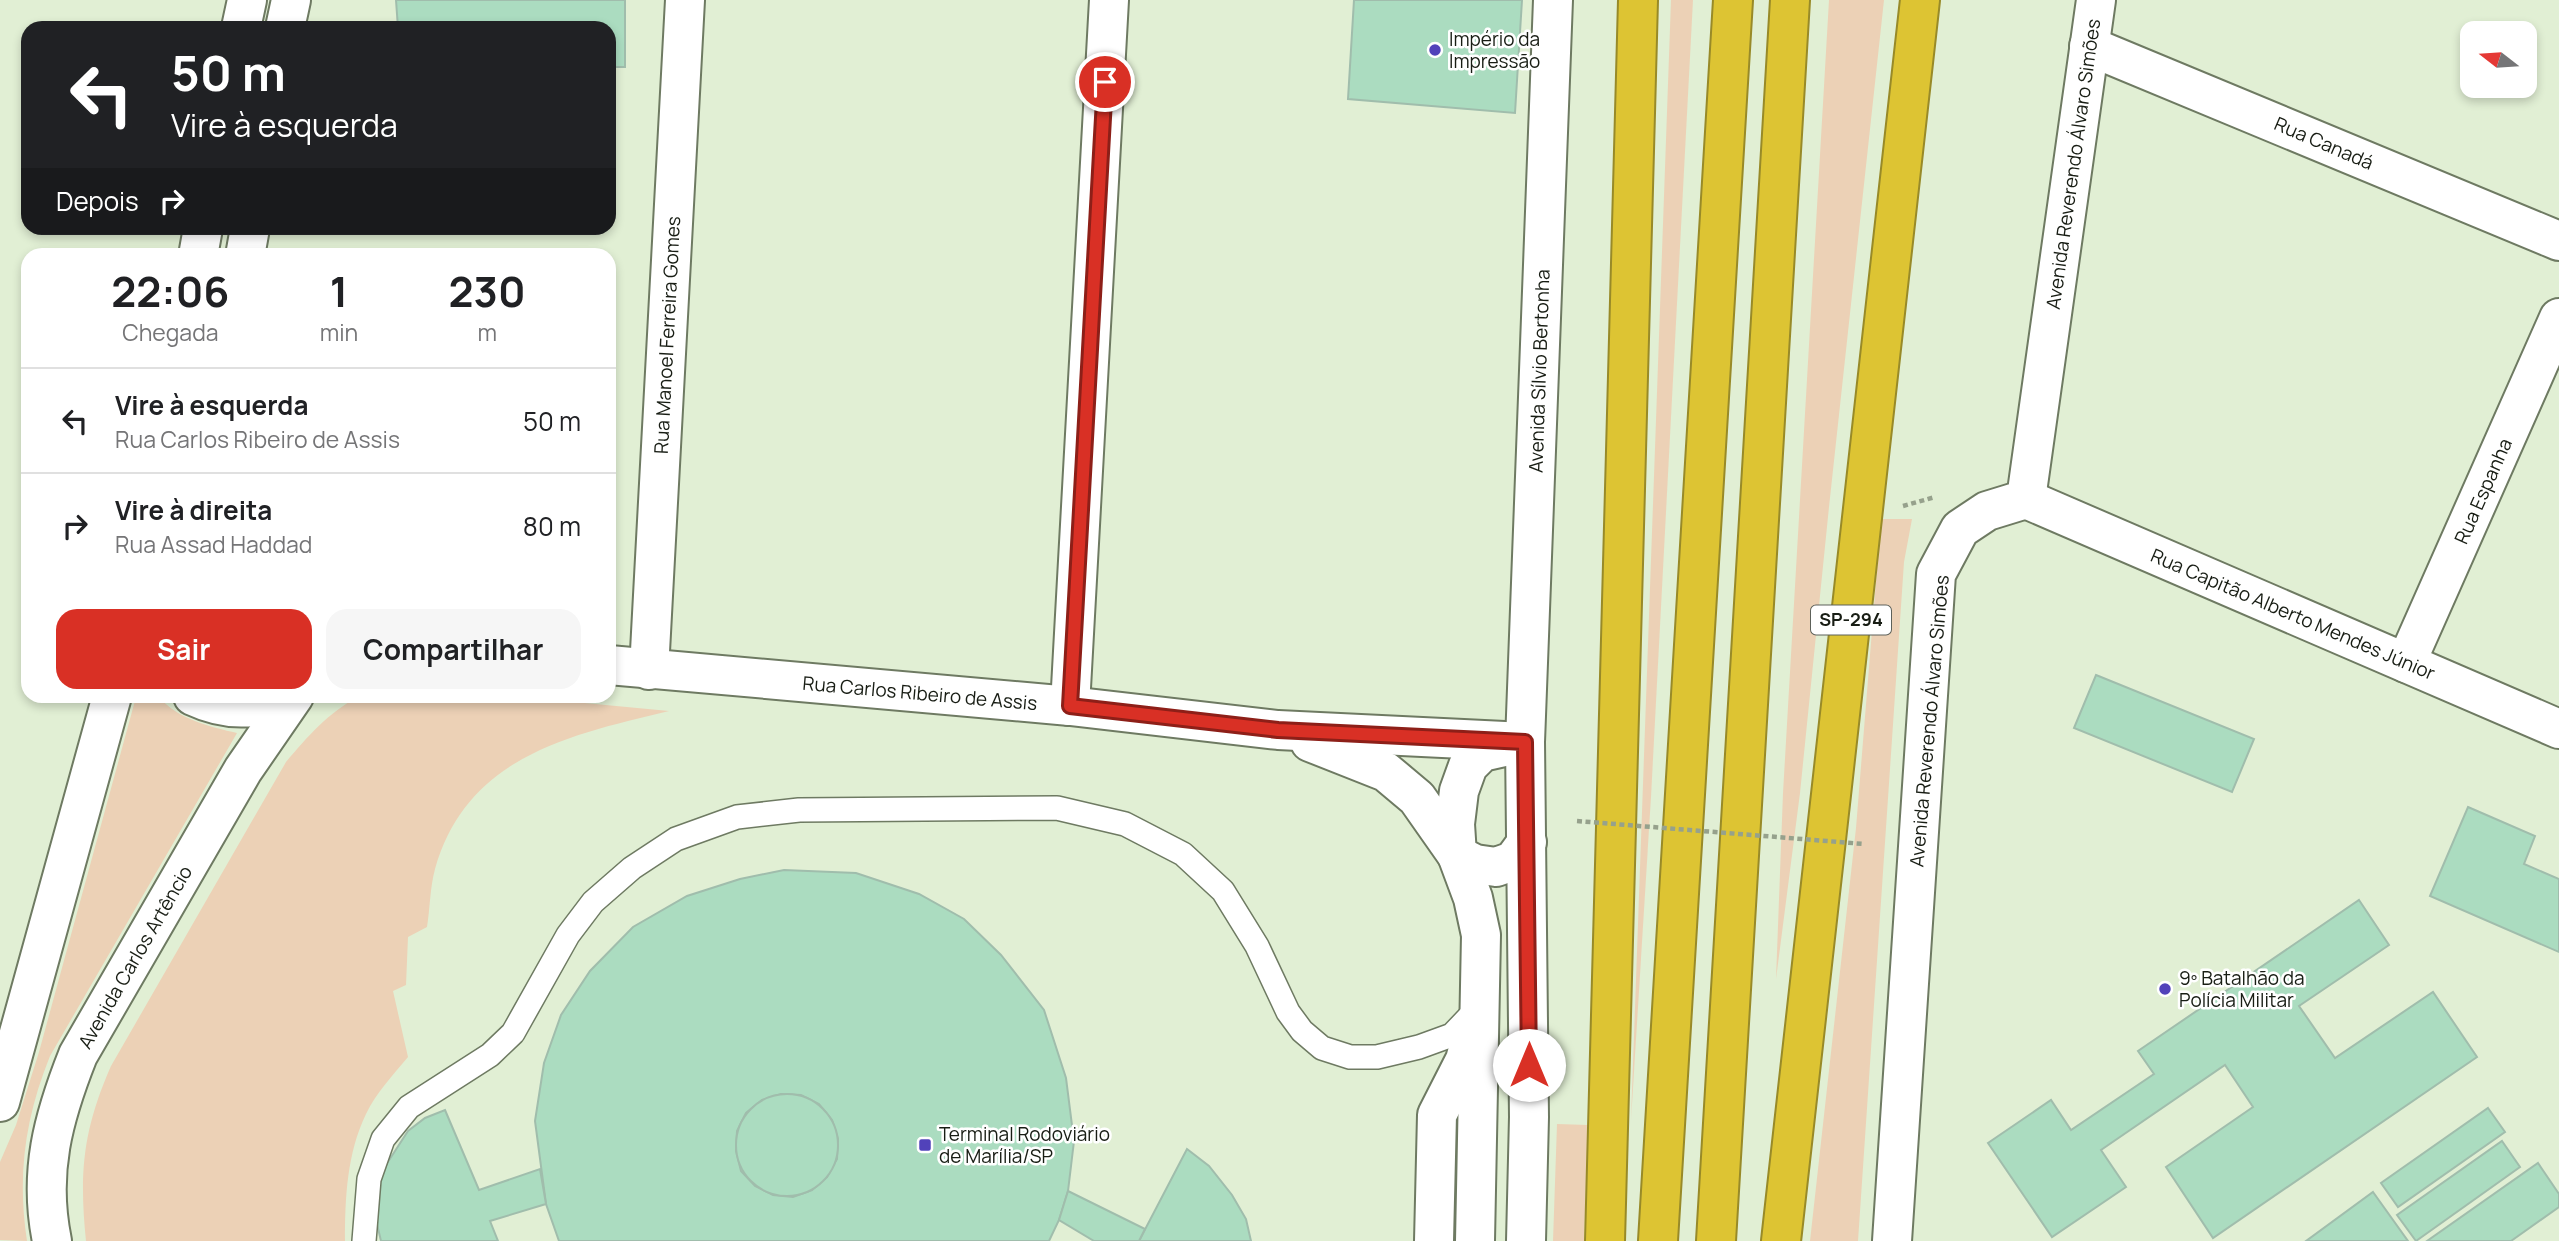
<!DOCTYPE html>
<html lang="pt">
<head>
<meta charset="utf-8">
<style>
  body { margin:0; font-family:Manrope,sans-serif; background:#f6f6f6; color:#202124; height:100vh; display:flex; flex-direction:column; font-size:26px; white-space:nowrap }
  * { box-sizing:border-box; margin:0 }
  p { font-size:23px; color:#757577 }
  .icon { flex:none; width:38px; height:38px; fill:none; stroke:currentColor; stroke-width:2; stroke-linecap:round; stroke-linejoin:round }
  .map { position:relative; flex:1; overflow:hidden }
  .details { position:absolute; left:21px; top:248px; width:595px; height:455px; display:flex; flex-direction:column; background:#fff; border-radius:21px; box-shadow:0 4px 10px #0003 }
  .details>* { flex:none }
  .hud { position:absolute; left:21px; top:21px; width:595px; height:214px; border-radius:21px; box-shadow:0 4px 10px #0003; background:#202124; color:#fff; overflow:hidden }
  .needle { width:46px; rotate:287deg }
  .controls { position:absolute; left:2460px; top:21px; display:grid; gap:14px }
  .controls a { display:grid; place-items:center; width:77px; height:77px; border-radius:14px; background:#fff; box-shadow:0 4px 10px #0003; font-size:35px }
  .pin { position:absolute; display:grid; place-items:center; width:60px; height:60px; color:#fff; margin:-30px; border:4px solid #fff; border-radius:50%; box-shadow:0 2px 7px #0007 }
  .me { position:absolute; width:77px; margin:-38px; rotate:0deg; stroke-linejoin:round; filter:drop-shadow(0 0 5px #0008) }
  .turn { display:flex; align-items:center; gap:24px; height:147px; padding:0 35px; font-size:32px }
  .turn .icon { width:91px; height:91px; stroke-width:2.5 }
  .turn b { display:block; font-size:49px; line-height:60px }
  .then { display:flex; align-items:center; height:66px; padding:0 35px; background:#0003; gap:14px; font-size:26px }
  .eta { display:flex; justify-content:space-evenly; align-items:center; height:119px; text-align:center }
  .eta b { font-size:42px; font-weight:700; line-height:49px }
  .primary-button { display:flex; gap:14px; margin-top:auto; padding:14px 35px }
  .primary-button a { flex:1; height:80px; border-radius:21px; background:#d93025; color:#fff; font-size:28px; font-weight:700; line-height:80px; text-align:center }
  .primary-button a+a { background:#f6f6f6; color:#202124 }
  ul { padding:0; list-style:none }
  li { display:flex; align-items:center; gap:21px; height:105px; padding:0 35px; border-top:2px solid #e0e0e0 }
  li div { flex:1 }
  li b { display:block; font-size:26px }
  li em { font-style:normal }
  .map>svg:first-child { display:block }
  .green { fill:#ecd1b6 }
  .building { fill:#abdcc0; stroke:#a0bdac; stroke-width:2; fill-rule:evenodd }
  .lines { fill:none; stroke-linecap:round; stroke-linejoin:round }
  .service-casing { stroke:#6e7a62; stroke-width:26 }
  .minor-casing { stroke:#6e7a62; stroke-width:42 }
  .tertiary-casing { stroke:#6e7a62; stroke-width:42 }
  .secondary-casing { stroke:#6e7a62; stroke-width:42 }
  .motorway-casing { stroke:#988a28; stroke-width:42 }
  .path { stroke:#96a18c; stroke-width:4.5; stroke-dasharray:5 3.5; stroke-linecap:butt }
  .service { stroke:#fff; stroke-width:23 }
  .minor { stroke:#fff; stroke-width:38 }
  .tertiary { stroke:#fff; stroke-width:38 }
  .secondary { stroke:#fff; stroke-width:38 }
  .motorway { stroke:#ddc433; stroke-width:38 }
  .path-bridge { stroke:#96a18c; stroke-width:4.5; stroke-dasharray:5 3.5; stroke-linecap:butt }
  .route-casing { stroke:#8d1f18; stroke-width:18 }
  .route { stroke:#d93025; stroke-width:12 }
  .poi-dot { fill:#5142ba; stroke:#fff; stroke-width:2.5 }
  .labels { text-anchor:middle; stroke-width:5; stroke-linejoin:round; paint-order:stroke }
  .shield { fill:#fff; stroke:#5d615a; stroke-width:2 }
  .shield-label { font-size:18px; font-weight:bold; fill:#181d14 }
  .poi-label { font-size:19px; fill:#181d14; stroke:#fff; text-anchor:start }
  .street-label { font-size:19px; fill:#181d14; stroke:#fff }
</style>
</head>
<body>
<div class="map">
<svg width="2559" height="1241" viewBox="0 0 2559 1241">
  <rect width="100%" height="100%" fill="#e1efd4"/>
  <g class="green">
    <polygon points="1671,0 1693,0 1651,797 1631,1120"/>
    <polygon points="1829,0 1884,0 1829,507 1800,793 1776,979 1783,793"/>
    <polygon points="1881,519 1912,519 1904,562 1858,1241 1810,1241 1856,828"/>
    <path d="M136,697H159C177,719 211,727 237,733L50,1056C25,1118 17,1175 27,1241L0,1240V1162L16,1125L39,1052Z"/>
    <path d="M521,697L669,711C570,735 467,756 435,869C430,887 430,908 427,927L408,937L406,985L393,991L408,1057C393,1075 376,1093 366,1114C347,1153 345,1198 345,1241H86C79,1172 83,1130 111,1066L286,762C307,737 329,712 358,697Z"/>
    <polygon points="1557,1124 1588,1125 1584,1241 1553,1241"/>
  </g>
  <g class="building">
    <polygon points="396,0 625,0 625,67 609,67 609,28 398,28"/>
    <polygon points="1354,0 1522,0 1515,113 1348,99"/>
    <polygon points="2096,675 2254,739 2232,792 2074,728"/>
    <polygon points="2468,807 2535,836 2524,864 2559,879 2559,952 2430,896"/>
    <path d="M784,870L856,873L919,894L964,919L1001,955L1044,1010L1066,1078L1074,1141L1068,1191L1059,1220L1049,1241H559L546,1204L535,1121L544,1063L561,1015L590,971L633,927L687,896L740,879ZM781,1094L801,1095L819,1104L832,1120L838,1139L837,1159L827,1177L812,1190L793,1197L773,1195L755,1186L741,1171L736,1151L737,1131L746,1113L762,1100Z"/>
    <polygon points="2359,900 2389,945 2299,1006 2335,1058 2433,992 2477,1057 2213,1238 2166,1167 2253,1107 2225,1065 2101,1150 2126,1187 2052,1237 1988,1143 2051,1100 2071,1130 2154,1074 2138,1051"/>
    <circle cx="787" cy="1145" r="51"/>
    <polygon points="2488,1108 2505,1132 2398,1207 2381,1183"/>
    <polygon points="445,1110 479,1190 540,1169 546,1204 490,1221 498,1241 381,1241 375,1216 382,1171 408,1131 425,1118"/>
    <polygon points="2502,1141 2520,1167 2416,1241 2397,1215"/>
    <polygon points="1187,1149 1209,1166 1232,1195 1246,1219 1251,1241 1139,1241"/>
    <polygon points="2538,1163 2559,1194 2559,1207 2511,1241 2427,1241"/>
    <polygon points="1068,1191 1145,1229 1139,1241 1094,1241 1059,1220"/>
    <polygon points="2373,1192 2408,1241 2306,1241"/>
  </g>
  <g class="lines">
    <defs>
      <polyline id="service" points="364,1241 369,1179 383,1139 409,1107 490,1055 513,1033 568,935 593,902 632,868 676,839 737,817 799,810 1057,808 1125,824 1183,854 1223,891 1257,946 1288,1012 1302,1031 1322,1048 1350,1057 1377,1057 1419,1047 1452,1035 1473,1013"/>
      <g id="minor">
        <polyline points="2089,46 2559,241"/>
        <polyline points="2026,499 2559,729"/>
        <polyline points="2406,663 2559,318"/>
        <polyline points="649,670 685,0"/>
        <polyline points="1070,706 1109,0"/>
        <polyline points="1525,742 1553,0"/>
        <polyline points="1892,1241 1936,574 1960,529 1987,511 2026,499 2096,0"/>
      </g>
      <g id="tertiary">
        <polyline points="609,665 1070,706 1278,730 1525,742"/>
        <polyline points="1310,742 1386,772 1417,798 1457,855 1475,864 1496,867 1513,861 1527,842"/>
        <polyline points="1525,742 1529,1117 1526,1241"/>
        <polyline points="1434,1241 1437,1115 1465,1060 1471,1038"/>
        <polyline points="1475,1241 1481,935 1473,898 1457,855 1455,824 1459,791 1468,766 1482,752 1513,745"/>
      </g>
      <g id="secondary">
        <polyline points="241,28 247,0"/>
        <polyline points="285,28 291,0"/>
        <polyline points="198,256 203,228"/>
        <polyline points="245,256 250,228"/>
        <path d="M193,696C225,711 256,712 288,696"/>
        <polyline points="0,1102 112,696"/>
        <path d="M52,1241C38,1173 53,1118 78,1055L243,770L294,696"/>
      </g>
      <g id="motorway">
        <polyline points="1605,1241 1638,0"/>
        <polyline points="1658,1241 1733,0"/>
        <polyline points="1716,1241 1790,0"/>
        <polyline points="1781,1241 1920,0"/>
      </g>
    </defs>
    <use href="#service" class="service-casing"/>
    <use href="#minor" class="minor-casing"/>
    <use href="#tertiary" class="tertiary-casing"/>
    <use href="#secondary" class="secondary-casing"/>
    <use href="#motorway" class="motorway-casing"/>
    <polyline class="path" points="1903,506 1935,497"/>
    <use href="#service" class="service"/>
    <use href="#minor" class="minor"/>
    <use href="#tertiary" class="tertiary"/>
    <use href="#secondary" class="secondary"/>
    <use href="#motorway" class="motorway"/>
    <polyline class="path-bridge" points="1577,821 1864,844"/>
  </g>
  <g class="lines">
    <defs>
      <polyline id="route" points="1105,82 1070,706 1278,730 1525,742 1529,1065"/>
    </defs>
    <use href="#route" class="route-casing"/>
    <use href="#route" class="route"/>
  </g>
  <g class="poi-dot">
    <circle cx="1435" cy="50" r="7"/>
    <circle cx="2165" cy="989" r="7"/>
    <rect x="918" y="1138" width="14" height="14" rx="3.5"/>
  </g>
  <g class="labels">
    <rect class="shield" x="1811" y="605.5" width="80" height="29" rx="5"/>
    <g class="shield-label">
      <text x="1851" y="626">SP-294</text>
    </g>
    <g class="poi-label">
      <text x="1449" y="46">Império da<tspan x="1449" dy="22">Impressão</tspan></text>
      <text x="2179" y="985">9º Batalhão da<tspan x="2179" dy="22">Polícia Militar</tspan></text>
      <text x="939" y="1141">Terminal Rodoviário<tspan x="939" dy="22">de Marília/SP</tspan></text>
    </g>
    <g class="street-label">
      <text transform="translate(2324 143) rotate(23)" y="7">Rua Canadá</text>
      <text transform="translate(2073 164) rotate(-82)" y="7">Avenida Reverendo Álvaro Simões</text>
      <text transform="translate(667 335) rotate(-87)" y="7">Rua Manoel Ferreira Gomes</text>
      <text transform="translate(1539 371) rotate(-88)" y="7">Avenida Sílvio Bertonha</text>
      <text transform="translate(2483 491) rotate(-66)" y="7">Rua Espanha</text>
      <text transform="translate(2293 614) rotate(23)" y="7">Rua Capitão Alberto Mendes Júnior</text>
      <text transform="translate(920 693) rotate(5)" y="7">Rua Carlos Ribeiro de Assis</text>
      <text transform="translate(1929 721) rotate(-85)" y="7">Avenida Reverendo Álvaro Simões</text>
      <text transform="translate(135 957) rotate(-60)" y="7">Avenida Carlos Artêncio</text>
    </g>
  </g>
</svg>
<div class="controls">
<a><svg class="needle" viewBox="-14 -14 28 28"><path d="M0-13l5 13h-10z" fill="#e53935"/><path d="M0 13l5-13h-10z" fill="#757577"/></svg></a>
</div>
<div class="pin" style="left:1105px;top:82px;background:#d93025"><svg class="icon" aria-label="arrive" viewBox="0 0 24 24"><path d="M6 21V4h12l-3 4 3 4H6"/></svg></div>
<svg class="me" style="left:1529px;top:1065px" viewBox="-20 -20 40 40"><circle r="19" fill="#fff"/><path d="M0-13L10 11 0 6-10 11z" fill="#d93025"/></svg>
<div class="hud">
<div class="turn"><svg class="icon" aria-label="left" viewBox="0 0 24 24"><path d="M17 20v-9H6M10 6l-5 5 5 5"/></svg><div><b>50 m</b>Vire à esquerda</div></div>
<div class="then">Depois<svg class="icon" aria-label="right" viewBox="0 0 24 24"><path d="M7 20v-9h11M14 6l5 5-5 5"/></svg></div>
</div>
<section class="details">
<div class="eta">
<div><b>22:06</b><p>Chegada</p></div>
<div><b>1</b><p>min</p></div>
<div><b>230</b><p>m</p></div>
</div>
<ul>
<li><svg class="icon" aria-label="left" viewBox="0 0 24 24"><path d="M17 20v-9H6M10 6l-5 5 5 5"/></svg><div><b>Vire à esquerda</b><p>Rua Carlos Ribeiro de Assis</p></div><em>50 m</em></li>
<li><svg class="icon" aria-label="right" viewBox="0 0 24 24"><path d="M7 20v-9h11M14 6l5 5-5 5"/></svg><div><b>Vire à direita</b><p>Rua Assad Haddad</p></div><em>80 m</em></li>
</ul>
<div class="primary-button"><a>Sair</a><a>Compartilhar</a></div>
</section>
</div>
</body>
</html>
